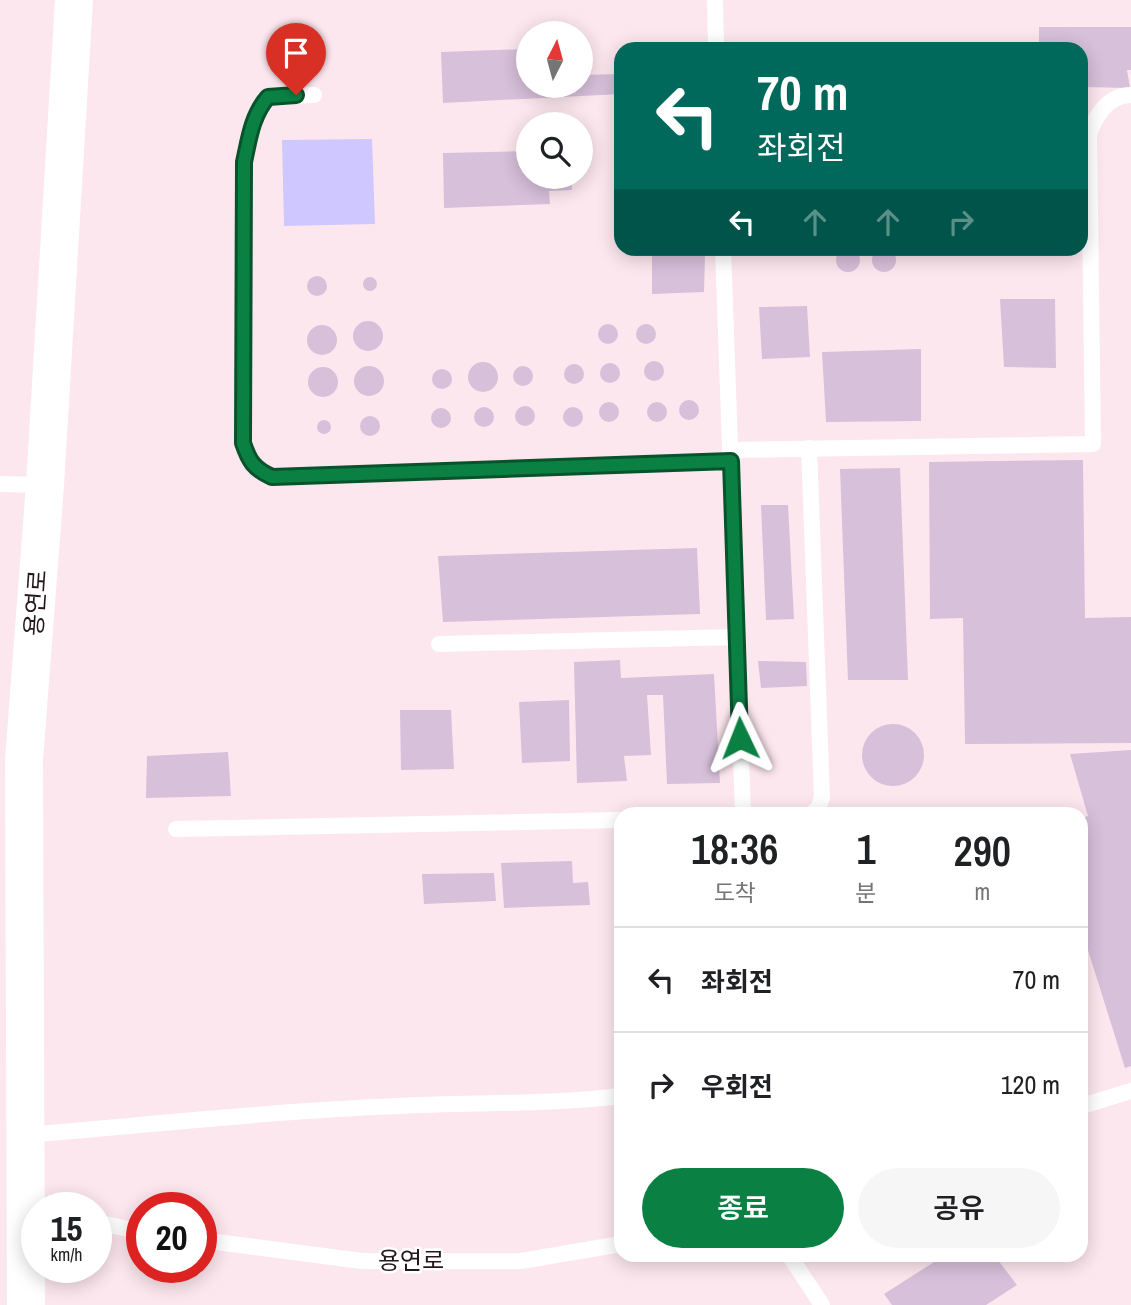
<!DOCTYPE html>
<html lang="ko">
<head>
<meta charset="utf-8">
<style>
  body { margin:0; font-family:"Archivo Narrow","Noto Sans KR",sans-serif; background:#f6f6f6; color:#202124; height:100vh; display:flex; flex-direction:column; font-size:26px; white-space:nowrap }
  * { box-sizing:border-box; margin:0 }
  p { font-size:23px; color:#757577 }
  .icon { flex:none; width:38px; height:38px; fill:none; stroke:currentColor; stroke-width:2; stroke-linecap:round; stroke-linejoin:round }
  .map { position:relative; flex:1; overflow:hidden }
  .sheet { position:absolute; left:614px; top:807px; width:474px; height:455px; display:flex; flex-direction:column; background:#fff; border-radius:21px; box-shadow:0 4px 18px #0003 }
  .sheet>* { flex:none }
  .top-card { position:absolute; left:614px; top:42px; width:474px; height:214px; border-radius:21px; box-shadow:0 4px 18px #0003; background:#00695c; color:#fff; overflow:hidden }
  .needle { width:46px; rotate:6deg }
  .tools { position:absolute; left:516px; top:21px; display:grid; gap:14px }
  .tools a { display:grid; place-items:center; width:77px; height:77px; border-radius:50%; background:#fff; box-shadow:0 4px 18px #0003; font-size:35px }
  .speed { position:absolute; left:21px; top:1192px; display:flex; gap:14px; font-size:35px; font-weight:700; text-align:center }
  .speed>* { display:grid; place-content:center; width:91px; height:91px; border-radius:50%; background:#fff; box-shadow:0 4px 18px #0003; line-height:1 }
  .speed small { font-size:18px; font-weight:400 }
  .speed .limit { border:10px solid #d22; background:#fff; color:#111 }
  .pin { position:absolute; display:grid; place-items:center; width:60px; height:60px; color:#fff; margin:-72px -30px; border-radius:50% 50% 50% 0; rotate:-45deg; box-shadow:0 0 7px #0007 }
  .pin .icon { rotate:45deg }
  .me { position:absolute; width:77px; margin:-38px; rotate:358deg; stroke-linejoin:round; filter:drop-shadow(0 0 5px #0008) }
  .turn { display:flex; align-items:center; gap:24px; height:147px; padding:0 28px; font-size:32px }
  .turn .icon { width:91px; height:91px; stroke-width:2.5 }
  .turn b { display:block; font-size:49px; line-height:60px }
  .lanes { display:flex; align-items:center; height:66px; padding:0 28px; background:#0003; justify-content:center; gap:35px; direction:ltr }
  .lanes .off { opacity:.35 }
  .eta { display:flex; justify-content:space-evenly; align-items:center; height:119px; text-align:center }
  .eta b { font-size:42px; font-weight:600; line-height:49px }
  .button { display:flex; gap:14px; margin-top:auto; padding:14px 28px }
  .button a { flex:1; height:80px; border-radius:42px; background:#0b8043; color:#fff; font-size:28px; font-weight:600; line-height:80px; text-align:center }
  .button a+a { background:#f6f6f6; color:#202124 }
  ul { padding:0; list-style:none }
  li { display:flex; align-items:center; gap:21px; height:105px; padding:0 28px; border-top:2px solid #e0e0e0 }
  li div { flex:1 }
  li b { display:block; font-size:26px }
  li em { font-style:normal }
  .map>svg:first-child { display:block }
  .water { fill:#cfc7ff }
  .building { fill:#d7c0da }
  .lines { fill:none; stroke-linecap:round; stroke-linejoin:round }
  .service { stroke:#fff; stroke-width:16 }
  .tertiary { stroke:#fff; stroke-width:38 }
  .route-casing { stroke:#07532c; stroke-width:18 }
  .route { stroke:#0b8043; stroke-width:12 }
  .labels { text-anchor:middle; stroke-width:5; stroke-linejoin:round; paint-order:stroke }
  .street-label { font-size:24px; fill:#24181c; stroke:#fff }
</style>
</head>
<body>
<div class="map">
<svg width="1131" height="1305" viewBox="0 0 1131 1305">
  <rect width="100%" height="100%" fill="#fde7ef"/>
  <polygon class="water" points="372,139 375,224 284,226 282,140"/>
  <g class="building">
    <polygon points="1039,27 1131,27 1131,70 1127,70 1130,88 1082,87 1082,49 1039,49"/>
    <polygon points="528,49 528,86 581,86 581,75 621,74 621,94 443,103 441,52"/>
    <polygon points="528,151 528,177 571,177 572,190 549,191 550,204 444,208 443,153"/>
    <circle cx="848" cy="260" r="12"/>
    <circle cx="884" cy="260" r="12"/>
    <polygon points="705,255 704,292 652,294 652,256"/>
    <circle cx="317" cy="286" r="10"/>
    <circle cx="370" cy="284" r="7"/>
    <polygon points="1000,299 1055,299 1056,368 1004,367"/>
    <polygon points="807,306 810,357 762,359 759,307"/>
    <circle cx="368" cy="336" r="15"/>
    <circle cx="608" cy="334" r="10"/>
    <circle cx="646" cy="334" r="10"/>
    <circle cx="322" cy="340" r="15"/>
    <polygon points="921,349 921,421 826,422 822,352"/>
    <circle cx="654" cy="371" r="10"/>
    <circle cx="483" cy="377" r="15"/>
    <circle cx="610" cy="373" r="10"/>
    <circle cx="574" cy="374" r="10"/>
    <circle cx="523" cy="376" r="10"/>
    <circle cx="369" cy="381" r="15"/>
    <circle cx="323" cy="382" r="15"/>
    <circle cx="442" cy="379" r="10"/>
    <circle cx="689" cy="410" r="10"/>
    <circle cx="657" cy="412" r="10"/>
    <circle cx="609" cy="412" r="10"/>
    <circle cx="525" cy="416" r="10"/>
    <circle cx="484" cy="417" r="10"/>
    <circle cx="573" cy="417" r="10"/>
    <circle cx="441" cy="418" r="10"/>
    <circle cx="370" cy="426" r="10"/>
    <circle cx="324" cy="427" r="7"/>
    <polygon points="1083,460 1085,618 1131,617 1131,743 965,744 963,618 930,619 929,462"/>
    <polygon points="900,468 908,680 848,680 840,469"/>
    <polygon points="761,505 788,505 794,619 766,620"/>
    <polygon points="697,548 700,614 443,622 438,556"/>
    <polygon points="620,660 621,678 714,674 720,783 667,784 663,695 647,695 651,755 624,756 627,781 577,783 574,662"/>
    <polygon points="758,661 806,662 807,686 761,688"/>
    <polygon points="569,700 570,761 522,763 519,702"/>
    <polygon points="400,710 451,710 454,769 401,770"/>
    <circle cx="893" cy="755" r="31"/>
    <polygon points="1131,750 1131,1066 1125,1068 1082,931 1082,818 1088,816 1070,754"/>
    <polygon points="228,752 231,796 146,798 147,756"/>
    <polygon points="572,861 573,883 588,882 590,905 504,908 501,863"/>
    <polygon points="494,873 496,901 424,904 422,874"/>
    <polygon points="945,1255 994,1255 1017,1285 986,1305 892,1305 884,1294"/>
  </g>
  <g class="lines">
    <g class="service">
      <polyline points="715,0 716,49"/>
      <path d="M314,95L268,97C252,115 249,140 244,162L243,443C249,461 254,469 272,477L731,461"/>
      <polyline points="723,248 743,814"/>
      <polyline points="809,448 822,797 819,807 812,814"/>
      <path d="M730,450L1093,444L1089,135C1095,116 1108,95 1131,95"/>
      <polyline points="0,484 45,485"/>
      <polyline points="439,644 737,637"/>
      <polyline points="176,829 621,820"/>
      <polyline points="1082,1106 1131,1091"/>
      <path d="M25,1135C149,1125 273,1111 397,1106C472,1102 547,1105 621,1096"/>
      <polyline points="96,1222 142,1232"/>
      <polyline points="201,1240 362,1261 521,1261 621,1244"/>
      <polyline points="789,1255 822,1305"/>
    </g>
    <polyline class="tertiary" points="26,1305 24,760 45,485 74,0"/>
  </g>
  <g class="lines">
    <defs>
      <path id="route" d="M296,95L268,97C252,115 249,139 244,162L243,443C249,461 254,469 272,477L731,461L740,738"/>
    </defs>
    <use href="#route" class="route-casing"/>
    <use href="#route" class="route"/>
  </g>
  <g class="labels">
    <g class="street-label">
      <text transform="translate(36 603) rotate(-86)" y="8">용연로</text>
      <text x="411" y="1269">용연로</text>
    </g>
  </g>
</svg>
<div class="tools">
<a><svg class="needle" viewBox="-14 -14 28 28"><path d="M0-13l5 13h-10z" fill="#e53935"/><path d="M0 13l5-13h-10z" fill="#757577"/></svg></a>
<a><svg class="icon" aria-label="search" viewBox="0 0 24 24"><circle cx="10" cy="10" r="6"/><path d="M15 15l6 6"/></svg></a>
</div>
<div class="speed"><div>15<small>km/h</small></div><div class="limit">20</div></div>
<div class="pin" style="left:296px;top:95px;background:#d93025"><svg class="icon" aria-label="arrive" viewBox="0 0 24 24"><path d="M6 21V4h12l-3 4 3 4H6"/></svg></div>
<svg class="me" style="left:740px;top:738px" viewBox="-20 -20 40 40"><path d="M0-17L14 15 0 8-14 15z" fill="#0b8043" stroke="#fff" stroke-width="4"/></svg>
<div class="top-card">
<div class="turn"><svg class="icon" aria-label="left" viewBox="0 0 24 24"><path d="M17 20v-9H6M10 6l-5 5 5 5"/></svg><div><b>70 m</b>좌회전</div></div>
<div class="lanes"><svg class="icon" aria-label="left" viewBox="0 0 24 24"><path d="M17 20v-9H6M10 6l-5 5 5 5"/></svg><svg class="icon off" aria-label="ahead" viewBox="0 0 24 24"><path d="M12 20V5M6 11l6-6 6 6"/></svg><svg class="icon off" aria-label="ahead" viewBox="0 0 24 24"><path d="M12 20V5M6 11l6-6 6 6"/></svg><svg class="icon off" aria-label="right" viewBox="0 0 24 24"><path d="M7 20v-9h11M14 6l5 5-5 5"/></svg></div>
</div>
<section class="sheet">
<div class="eta">
<div><b>18:36</b><p>도착</p></div>
<div><b>1</b><p>분</p></div>
<div><b>290</b><p>m</p></div>
</div>
<ul>
<li><svg class="icon" aria-label="left" viewBox="0 0 24 24"><path d="M17 20v-9H6M10 6l-5 5 5 5"/></svg><div><b>좌회전</b></div><em>70 m</em></li>
<li><svg class="icon" aria-label="right" viewBox="0 0 24 24"><path d="M7 20v-9h11M14 6l5 5-5 5"/></svg><div><b>우회전</b></div><em>120 m</em></li>
</ul>
<div class="button"><a>종료</a><a>공유</a></div>
</section>
</div>
</body>
</html>
